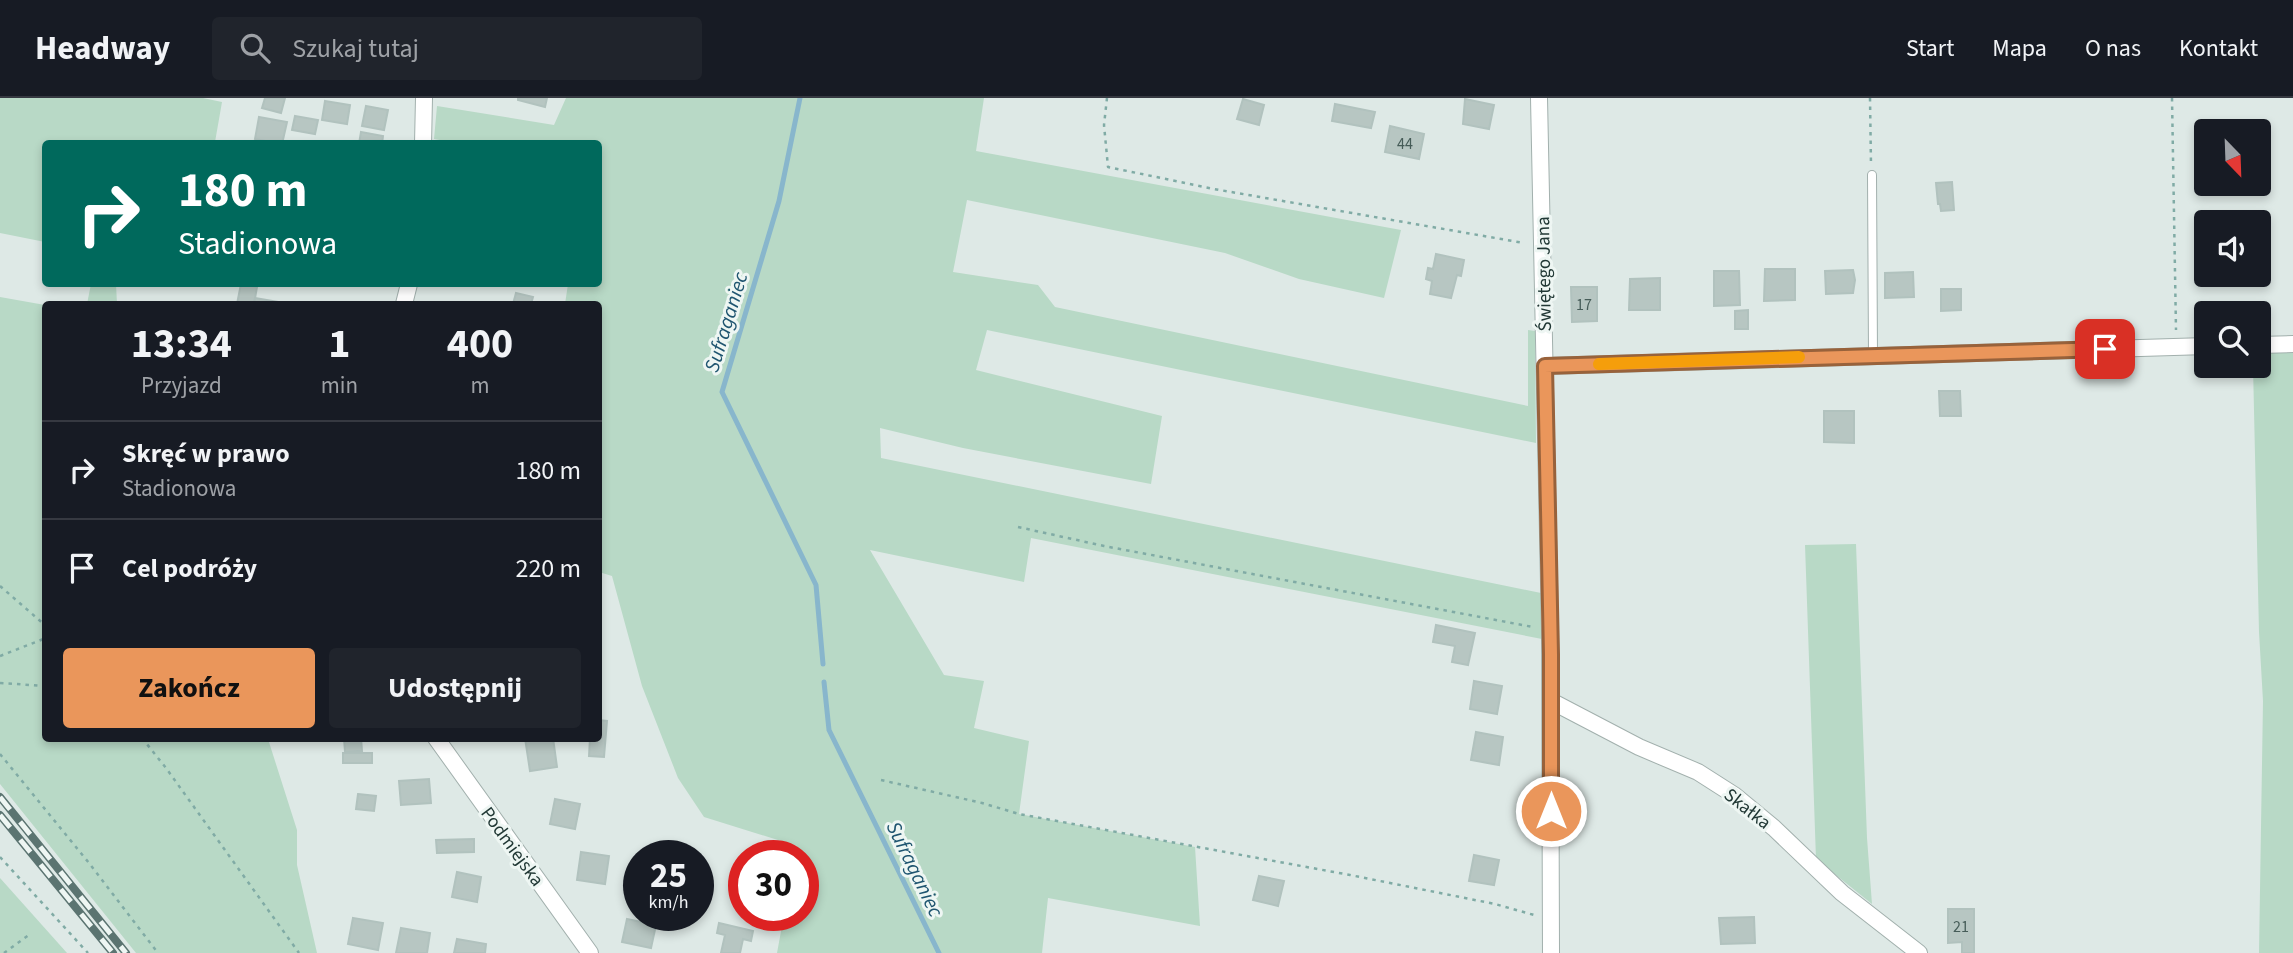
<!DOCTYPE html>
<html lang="pl">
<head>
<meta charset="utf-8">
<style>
  body { margin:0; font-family:"Source Sans 3",sans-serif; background:#20242c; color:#f1f3f6; height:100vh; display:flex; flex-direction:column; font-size:26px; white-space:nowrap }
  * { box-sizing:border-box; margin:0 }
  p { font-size:23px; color:#9ea1a6 }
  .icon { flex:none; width:38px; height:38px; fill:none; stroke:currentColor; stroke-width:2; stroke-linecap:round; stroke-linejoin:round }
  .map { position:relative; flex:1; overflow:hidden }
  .panel { position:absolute; left:42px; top:203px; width:560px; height:441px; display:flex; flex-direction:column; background:#171b24; border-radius:7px; box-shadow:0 4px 10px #0003 }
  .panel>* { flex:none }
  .hud { position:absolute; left:42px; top:42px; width:560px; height:147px; border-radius:7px; box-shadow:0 4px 10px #0003; background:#00695c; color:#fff; overflow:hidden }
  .needle { width:46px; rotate:157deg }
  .controls { position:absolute; left:2194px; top:21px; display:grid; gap:14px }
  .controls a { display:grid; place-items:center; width:77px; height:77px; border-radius:7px; background:#171b24; box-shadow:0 4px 10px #0003; font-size:35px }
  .speed { position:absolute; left:623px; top:742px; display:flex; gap:14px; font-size:35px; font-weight:700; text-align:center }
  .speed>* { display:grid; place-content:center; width:91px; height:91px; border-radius:50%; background:#171b24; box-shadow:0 4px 10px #0003; line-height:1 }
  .speed small { font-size:18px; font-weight:400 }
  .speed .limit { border:10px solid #d22; background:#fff; color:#111 }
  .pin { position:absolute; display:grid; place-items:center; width:60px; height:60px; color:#fff; margin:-30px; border-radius:14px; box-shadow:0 4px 10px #0006 }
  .me { position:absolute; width:77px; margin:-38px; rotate:0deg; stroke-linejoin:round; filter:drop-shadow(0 0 5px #0008) }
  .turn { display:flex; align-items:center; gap:24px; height:147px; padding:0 21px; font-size:32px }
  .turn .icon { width:91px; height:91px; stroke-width:2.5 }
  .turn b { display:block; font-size:49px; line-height:60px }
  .eta { display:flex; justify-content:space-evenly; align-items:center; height:119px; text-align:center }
  .eta b { font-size:42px; font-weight:700; line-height:49px }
  .action { display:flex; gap:14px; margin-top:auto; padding:14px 21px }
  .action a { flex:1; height:80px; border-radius:7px; background:#ea965b; color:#111; font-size:28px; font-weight:700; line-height:80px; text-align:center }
  .action a+a { background:#20242c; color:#f1f3f6 }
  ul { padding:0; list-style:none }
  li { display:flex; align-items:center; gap:21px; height:98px; padding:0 21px; border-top:2px solid #363941 }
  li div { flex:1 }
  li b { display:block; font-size:26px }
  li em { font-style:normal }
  header { display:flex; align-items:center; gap:42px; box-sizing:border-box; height:98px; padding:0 35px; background:#171b24; border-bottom:2px solid #363941 }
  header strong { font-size:33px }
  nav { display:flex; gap:38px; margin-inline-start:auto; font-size:24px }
  .search { width:490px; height:63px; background:#20242c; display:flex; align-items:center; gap:18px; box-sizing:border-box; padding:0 24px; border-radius:7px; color:#9ea1a6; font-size:26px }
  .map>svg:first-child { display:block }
  .green { fill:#b8d9c6 }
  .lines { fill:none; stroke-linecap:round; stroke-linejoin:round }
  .stream { stroke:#88b6cc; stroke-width:5 }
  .building { fill:#b7c6c2; stroke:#b1c2be; stroke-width:2 }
  .lane-casing { stroke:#a2b0ad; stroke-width:10 }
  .street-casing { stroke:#a2b0ad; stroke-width:18 }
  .path { stroke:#80aba5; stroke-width:2.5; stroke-dasharray:3.5 5; stroke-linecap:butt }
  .lane { stroke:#fff; stroke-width:8 }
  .street { stroke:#fff; stroke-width:16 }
  .rail-casing { stroke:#5b7471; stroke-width:8 }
  .rail { stroke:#eef6f3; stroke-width:5; stroke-dasharray:16; stroke-linecap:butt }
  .route-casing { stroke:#98623b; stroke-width:18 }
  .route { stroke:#ea965b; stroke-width:12 }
  .slow { stroke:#f59e0b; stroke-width:12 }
  .labels { text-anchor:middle; stroke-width:6; stroke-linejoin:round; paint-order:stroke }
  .number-label { font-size:16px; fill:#465c58 }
  .street-label { font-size:19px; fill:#213835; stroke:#eef6f3 }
  .water-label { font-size:21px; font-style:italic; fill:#1f5570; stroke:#eef6f3 }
</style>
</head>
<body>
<header>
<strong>Headway</strong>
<div class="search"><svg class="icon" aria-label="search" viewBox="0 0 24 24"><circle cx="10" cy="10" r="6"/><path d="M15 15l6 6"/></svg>Szukaj tutaj</div>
<nav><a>Start</a><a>Mapa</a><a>O nas</a><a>Kontakt</a></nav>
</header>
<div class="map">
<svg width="2293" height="855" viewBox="0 0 2293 855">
  <rect width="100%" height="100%" fill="#dee9e6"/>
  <g class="green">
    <polygon points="0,0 203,0 222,4 215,44 222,45 46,46 45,144 0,135"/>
    <polygon points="566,0 984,0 976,53 1401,132 1384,200 1299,181 1225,155 967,102 953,174 1038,187 1055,209 1528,308 1528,232 1535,233 1536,345 987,232 976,272 1162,318 1151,386 963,350 880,330 881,360 1541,495 1542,541 1031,440 1024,484 870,452 944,577 984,583 974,630 1029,643 1019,716 1195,749 1200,828 1048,800 1042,855 777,855 784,817 803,817 803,758 795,758 797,748 704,719 678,680 642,588 612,478 599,474 598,206 565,206 568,186 598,186 598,46 461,46 434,41 437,8 554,27"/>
    <polygon points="91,186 116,186 117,206 87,206"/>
    <polygon points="0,199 45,207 46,640 268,641 297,732 297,767 317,855 136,855 0,686"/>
    <polygon points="2293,251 2293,855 2259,855 2263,603 2259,534 2253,268 2259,268 2259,252"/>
    <polygon points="1856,446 1867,740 1872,806 1816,761 1805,447"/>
    <polygon points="0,780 67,855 0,855"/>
  </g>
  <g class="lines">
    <g class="stream">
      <polyline points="800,0 779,103 722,294 816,487 823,566"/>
      <polyline points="824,584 829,632 939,855"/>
    </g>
  </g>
  <g class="building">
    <polygon points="265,0 285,0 281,15 262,10"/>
    <polygon points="518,0 547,0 545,9 518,2"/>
    <polygon points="1243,1 1264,7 1259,27 1237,21"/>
    <polygon points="1465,1 1494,7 1489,31 1463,26"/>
    <polygon points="325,3 350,7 347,26 322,22"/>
    <polygon points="1335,6 1375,14 1371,30 1332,23"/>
    <polygon points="366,8 388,12 384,32 362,28"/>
    <polygon points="295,18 318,22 315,36 292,32"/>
    <polygon points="259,19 287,24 282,46 255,41"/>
    <polygon points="1390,28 1424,36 1419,61 1385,54"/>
    <polygon points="361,34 383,38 382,46 359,46"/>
    <polygon points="1952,84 1954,112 1941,113 1940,106 1938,106 1936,85"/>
    <polygon points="1436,156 1464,162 1461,178 1457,177 1451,200 1430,196 1432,183 1426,181 1428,170 1433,171"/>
    <polygon points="1765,171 1795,171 1795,202 1764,203"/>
    <polygon points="1853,172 1855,182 1853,195 1826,196 1825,173"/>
    <polygon points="1714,173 1739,173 1740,207 1714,208"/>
    <polygon points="1913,174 1914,199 1885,200 1885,175"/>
    <polygon points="1660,180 1660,212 1629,212 1630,181"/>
    <polygon points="241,186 257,189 254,206 237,206"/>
    <polygon points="1571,189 1597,189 1597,223 1572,224"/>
    <polygon points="1941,191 1961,191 1961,212 1941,213"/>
    <polygon points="516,195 533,199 531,206 513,206"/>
    <polygon points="255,200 290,206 254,206"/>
    <polygon points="1748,212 1748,231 1735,231 1735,213"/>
    <polygon points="1939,293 1960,293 1961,318 1940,318"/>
    <polygon points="1824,313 1854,313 1854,345 1824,344"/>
    <polygon points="1436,527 1475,535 1468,567 1452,564 1455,548 1433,544"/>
    <polygon points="1474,583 1502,588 1497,616 1470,611"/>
    <polygon points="598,622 607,623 604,659 589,658 590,640 598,640"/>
    <polygon points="1476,634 1503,639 1499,667 1471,662"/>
    <polygon points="344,640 361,640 362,653 345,654"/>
    <polygon points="525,640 553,640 557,669 530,673"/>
    <rect x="343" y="655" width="29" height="10"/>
    <polygon points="429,681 431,705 401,707 399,683"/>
    <polygon points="358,696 376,698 374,713 356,711"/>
    <polygon points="555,701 580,706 575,731 550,726"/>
    <polygon points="474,741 474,754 437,755 436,742"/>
    <polygon points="581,754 609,758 605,786 577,782"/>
    <polygon points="1474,757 1499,762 1494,787 1469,783"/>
    <polygon points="457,774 481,779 477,804 452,799"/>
    <polygon points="1259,778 1284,783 1278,808 1253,802"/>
    <polygon points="1948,811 1974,811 1974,855 1962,855 1962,844 1948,845"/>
    <polygon points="1754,819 1755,845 1721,846 1719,820"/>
    <polygon points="353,820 383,825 378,852 348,846"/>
    <polygon points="627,821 656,827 651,850 622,844"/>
    <polygon points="719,825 753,833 751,843 743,841 740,855 721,855 725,837 717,835"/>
    <polygon points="401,830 430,835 427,855 396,855"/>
    <polygon points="457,841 486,846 485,855 454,855"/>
  </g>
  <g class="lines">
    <defs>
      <polyline id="lane" points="1872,77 1873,257"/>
      <g id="street">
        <polyline points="1539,0 1550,533 1551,855"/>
        <polyline points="423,46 424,0"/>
        <polyline points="404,206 409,186"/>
        <polyline points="2259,247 2293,246"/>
        <polyline points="1545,268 2207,248"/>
        <polyline points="1551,603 1639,649 1698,674 1734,697 1774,730 1842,795 1919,855"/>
        <polyline points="436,640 590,855"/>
      </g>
    </defs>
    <use href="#lane" class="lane-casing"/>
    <use href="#street" class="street-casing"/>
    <g class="path">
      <polyline points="1107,0 1104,27 1108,69 1214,91 1524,145"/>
      <polyline points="1870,0 1871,67"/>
      <polyline points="2172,0 2176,232"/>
      <polyline points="1018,429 1104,448 1533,529"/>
      <polyline points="0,488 46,528"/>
      <polyline points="0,558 46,540"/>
      <polyline points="0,585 46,588"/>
      <polyline points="142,640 166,670 299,855"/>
      <polyline points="0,656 89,765 158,855"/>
      <polyline points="881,682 982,705 1019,716 1350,777 1495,806 1534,817"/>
      <polyline points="0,759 88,855"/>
      <polyline points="4,855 30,836"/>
    </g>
    <use href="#lane" class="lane"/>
    <use href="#street" class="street"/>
    <defs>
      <g id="rail">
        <polyline points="0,699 126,855"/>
        <polyline points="0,717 113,855"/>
      </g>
    </defs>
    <use href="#rail" class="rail-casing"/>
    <use href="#rail" class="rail"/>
  </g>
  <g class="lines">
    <defs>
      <polyline id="route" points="1551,713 1551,556 1545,268 2105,251"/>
    </defs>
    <use href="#route" class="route-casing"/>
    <use href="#route" class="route"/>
    <polyline class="slow" points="1599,266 1799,259"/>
  </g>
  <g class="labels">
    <g class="number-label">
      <text x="1405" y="51">44</text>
      <text x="1584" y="212">17</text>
      <text x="1961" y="834">21</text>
    </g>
    <g class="street-label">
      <text transform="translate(1543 176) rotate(-91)" y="7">Świętego Jana</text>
      <text transform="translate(1748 710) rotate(38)" y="7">Skałka</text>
      <text transform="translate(513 748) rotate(54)" y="7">Podmiejska</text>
    </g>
    <g class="water-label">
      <text transform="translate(726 224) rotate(-73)" y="7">Sufraganiec</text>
      <text transform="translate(915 771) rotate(64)" y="7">Sufraganiec</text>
    </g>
  </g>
</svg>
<div class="controls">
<a><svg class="needle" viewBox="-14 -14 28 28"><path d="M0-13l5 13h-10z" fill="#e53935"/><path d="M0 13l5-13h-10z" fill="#9ea1a6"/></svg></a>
<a><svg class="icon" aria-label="sound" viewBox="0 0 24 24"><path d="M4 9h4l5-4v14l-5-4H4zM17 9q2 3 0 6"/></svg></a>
<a><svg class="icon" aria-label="search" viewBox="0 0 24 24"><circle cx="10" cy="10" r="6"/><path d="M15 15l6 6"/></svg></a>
</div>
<div class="speed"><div>25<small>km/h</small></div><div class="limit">30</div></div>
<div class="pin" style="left:2105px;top:251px;background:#d93025"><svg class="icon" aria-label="arrive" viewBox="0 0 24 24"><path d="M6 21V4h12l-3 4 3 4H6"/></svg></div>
<svg class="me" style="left:1551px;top:713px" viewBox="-20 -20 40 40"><circle r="17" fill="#ea965b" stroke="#fff" stroke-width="3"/><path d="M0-11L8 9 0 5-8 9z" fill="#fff"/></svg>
<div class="hud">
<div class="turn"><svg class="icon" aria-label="right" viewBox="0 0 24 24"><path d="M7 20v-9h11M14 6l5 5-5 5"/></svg><div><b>180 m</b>Stadionowa</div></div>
</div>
<section class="panel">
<div class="eta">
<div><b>13:34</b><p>Przyjazd</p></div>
<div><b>1</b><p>min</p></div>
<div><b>400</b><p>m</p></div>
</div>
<ul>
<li><svg class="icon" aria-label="right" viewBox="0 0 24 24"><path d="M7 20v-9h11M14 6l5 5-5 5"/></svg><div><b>Skręć w prawo</b><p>Stadionowa</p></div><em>180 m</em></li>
<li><svg class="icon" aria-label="arrive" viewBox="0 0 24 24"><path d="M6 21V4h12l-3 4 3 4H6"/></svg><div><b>Cel podróży</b></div><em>220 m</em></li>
</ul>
<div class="action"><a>Zakończ</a><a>Udostępnij</a></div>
</section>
</div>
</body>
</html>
